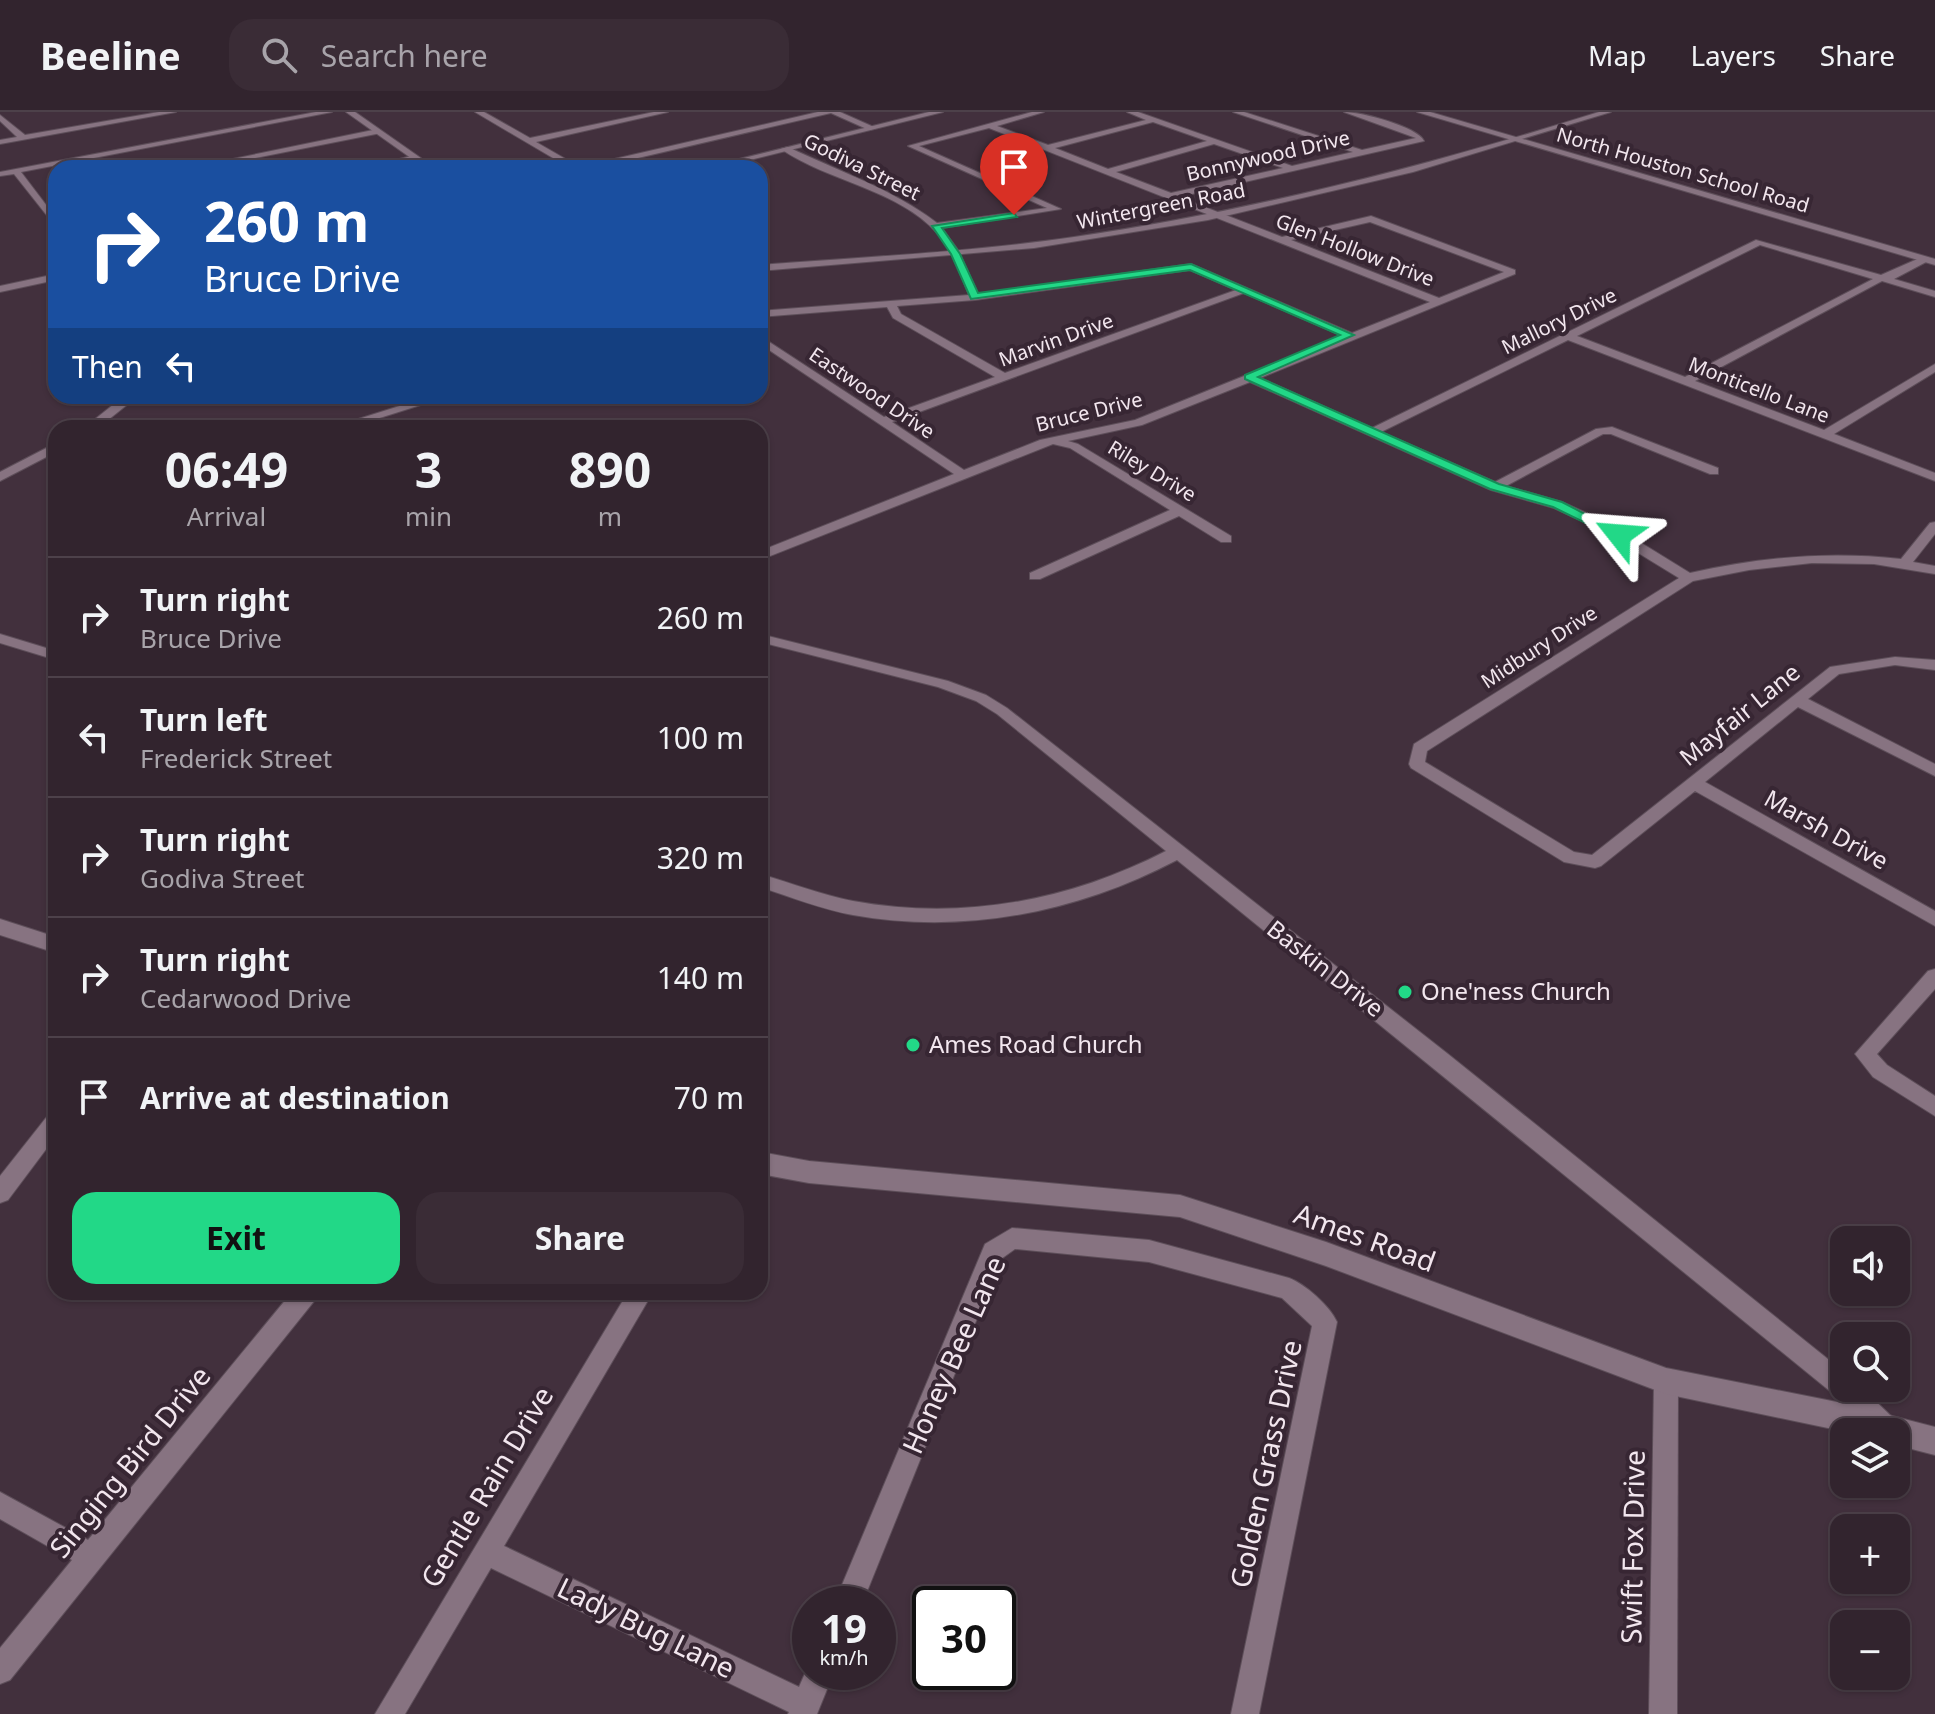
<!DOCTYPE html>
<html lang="en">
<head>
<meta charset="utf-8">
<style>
  body { margin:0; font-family:"Noto Sans",sans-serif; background:#3a2c36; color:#f1f3f6; height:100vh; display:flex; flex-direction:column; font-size:30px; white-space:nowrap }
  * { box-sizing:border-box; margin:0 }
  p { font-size:26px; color:#a8a4aa }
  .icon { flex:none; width:44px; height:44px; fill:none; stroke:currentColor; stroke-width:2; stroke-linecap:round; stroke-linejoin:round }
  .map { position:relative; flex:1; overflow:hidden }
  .side { position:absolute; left:48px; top:308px; width:720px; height:880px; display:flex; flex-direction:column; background:#32242e; border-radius:24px; box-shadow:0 2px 6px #0004,0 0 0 2px #4d414a }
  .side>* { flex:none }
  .guide { position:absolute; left:48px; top:48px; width:720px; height:244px; border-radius:24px; box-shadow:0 2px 6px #0004,0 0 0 2px #4d414a; background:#1a4fa0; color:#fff; overflow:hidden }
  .tools { position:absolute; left:1830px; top:1114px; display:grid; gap:16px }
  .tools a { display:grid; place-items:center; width:80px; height:80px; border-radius:16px; background:#32242e; box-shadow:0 2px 6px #0004,0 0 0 2px #4d414a; font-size:40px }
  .speed { position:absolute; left:792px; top:1474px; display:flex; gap:16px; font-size:40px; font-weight:700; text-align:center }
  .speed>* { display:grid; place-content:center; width:104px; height:104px; border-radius:50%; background:#32242e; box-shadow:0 2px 6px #0004,0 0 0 2px #4d414a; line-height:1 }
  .speed small { font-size:20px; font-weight:400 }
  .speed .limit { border:4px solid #111; border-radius:12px; background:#fff; color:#111 }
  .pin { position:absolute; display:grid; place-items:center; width:68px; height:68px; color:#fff; margin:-82px -34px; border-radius:50% 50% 50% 0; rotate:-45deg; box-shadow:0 0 8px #0007 }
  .pin .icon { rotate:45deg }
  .me { position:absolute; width:88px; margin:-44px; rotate:298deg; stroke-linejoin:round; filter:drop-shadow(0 0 6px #0008) }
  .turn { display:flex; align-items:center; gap:28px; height:168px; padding:0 24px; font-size:36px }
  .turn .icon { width:104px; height:104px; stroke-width:2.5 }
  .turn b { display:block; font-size:56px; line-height:68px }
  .then { display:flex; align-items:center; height:76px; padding:0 24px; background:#0003; gap:16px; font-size:30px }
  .eta { display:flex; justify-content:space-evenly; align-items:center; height:136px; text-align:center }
  .eta b { font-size:48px; font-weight:700; line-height:56px }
  .cta { display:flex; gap:16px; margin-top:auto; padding:16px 24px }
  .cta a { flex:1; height:92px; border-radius:24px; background:#22d887; color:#111; font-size:32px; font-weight:700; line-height:92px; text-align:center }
  .cta a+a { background:#3a2c36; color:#f1f3f6 }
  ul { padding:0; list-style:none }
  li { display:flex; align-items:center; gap:24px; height:120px; padding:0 24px; border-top:2px solid #4d414a }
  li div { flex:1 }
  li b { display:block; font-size:30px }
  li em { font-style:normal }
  header { display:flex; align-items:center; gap:48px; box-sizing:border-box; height:112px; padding:0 40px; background:#32242e; border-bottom:2px solid #4d414a }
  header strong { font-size:38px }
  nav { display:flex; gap:44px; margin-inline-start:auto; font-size:28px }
  .search { width:560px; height:72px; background:#3a2c36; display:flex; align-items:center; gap:20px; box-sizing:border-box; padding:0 28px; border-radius:24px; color:#a8a4aa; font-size:30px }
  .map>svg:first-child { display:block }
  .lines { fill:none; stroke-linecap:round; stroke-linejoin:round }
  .minor-casing { stroke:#5d4e59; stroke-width:2 }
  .tertiary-casing { stroke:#5d4e59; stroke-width:2 }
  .secondary-casing { stroke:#5d4e59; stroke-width:2 }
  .minor { fill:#877381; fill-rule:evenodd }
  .tertiary { fill:#877381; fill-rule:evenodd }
  .secondary { fill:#877381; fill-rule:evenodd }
  .route { fill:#22d887; stroke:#168c58; stroke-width:2 }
  .poi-dot { fill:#22d887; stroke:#372633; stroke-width:3 }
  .labels { text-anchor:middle; stroke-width:8; stroke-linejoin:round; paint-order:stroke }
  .far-street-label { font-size:20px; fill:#f2e6ee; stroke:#372633 }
  .street-label { font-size:24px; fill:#f2e6ee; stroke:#372633 }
  .poi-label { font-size:24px; fill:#f2e6ee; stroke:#372633; text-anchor:start }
  .near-street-label { font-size:28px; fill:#f2e6ee; stroke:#372633 }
</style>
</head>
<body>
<header>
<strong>Beeline</strong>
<div class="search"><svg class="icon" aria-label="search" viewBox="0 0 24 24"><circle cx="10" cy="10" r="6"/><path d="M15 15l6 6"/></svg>Search here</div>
<nav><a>Map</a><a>Layers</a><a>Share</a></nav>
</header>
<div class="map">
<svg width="1935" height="1602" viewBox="0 0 1935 1602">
  <rect width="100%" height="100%" fill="#42303d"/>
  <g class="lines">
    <defs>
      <g id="minor">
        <polygon points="159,0 176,0 0,32 0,28 17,25 0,9 0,3 25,23"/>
        <polygon points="316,0 332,0 21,60 56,106 56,115 14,62 0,64 0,60"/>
        <polygon points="475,0 484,0 530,26 654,0 668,0 536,30 576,53 584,54 818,0 840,0 876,16 869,18 831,1 595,56 570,56"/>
        <path d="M1032,0H1044L997,14L1048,33L1146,8L1127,0H1138L1292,54L1353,40L1233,0H1244L1362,38L1416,26L1344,0C1362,0 1418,15 1424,29L1179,85L1282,125L1371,104L1515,158V162L1260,266L1372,316L1756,128L1881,163L1922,145H1928V149L1894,167L1935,179V185L1882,169L1695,269L1824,318L1935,252V260L1834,322L1935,361V369L1568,228L1381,320L1495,370L1596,317L1612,315L1718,356V362H1710L1611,322H1603L1506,374L1562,390L1609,411L1690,461C1760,445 1829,439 1901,447L1930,411L1935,410V422L1913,450L1935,454V462L1874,452L1812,451L1749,458L1693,469L1427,639L1425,650L1574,740L1592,743L1830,555L1895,545L1935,548V558L1895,553L1839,562L1808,587L1935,652V664L1798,595L1705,670L1935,799V814L1695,679L1601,754L1595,756L1564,750L1411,656L1409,652L1414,632L1679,466L1599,417L1554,396L1491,378L1250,270L1142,313L1068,329L1078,332L1231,424V430H1221L1179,404L1040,467H1030V461L1170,398L1070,336L1053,332L760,448V439L954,362L760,232V224L884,305L995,265L893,206L887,195L760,205V199L969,183C960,162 953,139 938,122C898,77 829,70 781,37L788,35C838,59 893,77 937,111L1047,96L908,34ZM1153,10L1207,29L1108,57L1055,36ZM989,16L1430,190L1352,221L1191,152L978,182L958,138L942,116L1061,97L919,34ZM1214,32L1283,56L1171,81L1116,60ZM1370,110L1504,160L1439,186L1291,128ZM1760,133L1873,167L1685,265L1577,224ZM1190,158L1236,178L1005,261L901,202L897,194L975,188ZM1244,181L1343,224L1135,308L1040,328L964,358L892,310Z"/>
        <polygon points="378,17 381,21 205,56 189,56"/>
        <polygon points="416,43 419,47 377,56 362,56"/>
        <polygon points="56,162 56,168 0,180 0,174"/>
        <polygon points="431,284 449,284 348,316 330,316"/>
        <polygon points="723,308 729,311 727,313 704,316"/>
        <polygon points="0,522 56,539 56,548 0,531"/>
        <path d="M760,522L948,569L986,583L1007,596L1448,942L1844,1260V1276H1862L1891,1304L1894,1313L1892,1320H1871L1836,1284L1177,748C1078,800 965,823 853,803C821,797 791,785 760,775V762C791,771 821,783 853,789C962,809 1069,789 1166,739L997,602L976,589L938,575L760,530Z"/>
        <polygon points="1935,857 1935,877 1877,942 1887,953 1935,984 1935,1004 1873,965 1855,942 1928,859"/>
        <polygon points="56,999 56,1024 8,1088 0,1091 0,1064 49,1002"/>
        <path d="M1012,1116L1149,1128L1289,1166C1305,1172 1330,1194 1337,1210L1259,1602H1231L1312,1214L1282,1186L1149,1150L1015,1137L1001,1147L862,1492H834L985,1132Z"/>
        <polygon points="292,1180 319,1180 315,1188 10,1568 0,1572 0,1536 72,1448 0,1407 0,1380 88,1428"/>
        <polygon points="628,1180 653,1180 504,1434 799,1575 810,1550 810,1560 834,1560 817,1602 788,1602 789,1600 491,1456 405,1602 375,1602"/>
        <polygon points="1666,1257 1675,1260 1678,1269 1677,1602 1649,1602 1654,1269 1657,1260"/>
      </g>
      <g id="tertiary">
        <polygon points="346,0 355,0 435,56 425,56"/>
        <path d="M1599,0H1611L1413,60L1208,108L1034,136L760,159V153C865,145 970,140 1074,125C1253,99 1427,54 1599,0Z"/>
        <polygon points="0,807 56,825 56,841 0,823"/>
        <polygon points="760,1040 809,1049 1180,1083 1326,1130 1666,1256 1842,1291 1935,1315 1935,1343 1896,1333 1896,1320 1847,1320 1666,1282 1326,1154 1180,1105 809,1071 760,1062"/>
      </g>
      <g id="secondary">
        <polygon points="929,0 943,0 718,56 703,56"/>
        <polygon points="1417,0 1430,0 1935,147 1935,153"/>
        <polygon points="124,284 138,284 98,316 84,316"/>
        <polygon points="56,331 56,340 0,369 0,360"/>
      </g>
    </defs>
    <use href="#minor" class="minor-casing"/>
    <use href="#tertiary" class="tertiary-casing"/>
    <use href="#secondary" class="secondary-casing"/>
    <use href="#minor" class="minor"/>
    <use href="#tertiary" class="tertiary"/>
    <use href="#secondary" class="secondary"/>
  </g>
  <polygon class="route" points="1014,101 1017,105 942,116 960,142 978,181 1191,152 1354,223 1258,265 1499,372 1562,390 1625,423 1614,425 1553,395 1490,377 1245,267 1245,263 1340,223 1190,158 971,187 951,142 932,114"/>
  <g class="poi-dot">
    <circle cx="1405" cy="880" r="8"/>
    <circle cx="913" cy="933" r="8"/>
  </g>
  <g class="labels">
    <g class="far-street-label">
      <text transform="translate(1268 44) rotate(-13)" y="7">Bonnywood Drive</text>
      <text transform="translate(862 55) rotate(26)" y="7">Godiva Street</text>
      <text transform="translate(1683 58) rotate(16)" y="7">North Houston School Road</text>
      <text transform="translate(1161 94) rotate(-11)" y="7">Wintergreen Road</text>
      <text transform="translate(1355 138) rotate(21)" y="7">Glen Hollow Drive</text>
      <text transform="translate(1559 209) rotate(-26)" y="7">Mallory Drive</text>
      <text transform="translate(1056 228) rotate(-20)" y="7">Marvin Drive</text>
      <text transform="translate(1759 278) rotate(21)" y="7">Monticello Lane</text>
      <text transform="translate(872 281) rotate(34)" y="7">Eastwood Drive</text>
      <text transform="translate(1089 300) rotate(-14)" y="7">Bruce Drive</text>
      <text transform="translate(1152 359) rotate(31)" y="7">Riley Drive</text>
      <text transform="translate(1539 535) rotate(-33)" y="7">Midbury Drive</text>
    </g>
    <g class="street-label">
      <text transform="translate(1740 603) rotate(-39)" y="8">Mayfair Lane</text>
      <text transform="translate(1826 718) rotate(29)" y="8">Marsh Drive</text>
      <text transform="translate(1325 857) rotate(38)" y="8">Baskin Drive</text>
    </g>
    <g class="poi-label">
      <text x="1421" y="888">One'ness Church</text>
      <text x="929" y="941">Ames Road Church</text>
    </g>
    <g class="near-street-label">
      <text transform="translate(1365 1126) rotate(20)" y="10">Ames Road</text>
      <text transform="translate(954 1243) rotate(-66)" y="10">Honey Bee Lane</text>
      <text transform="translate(130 1350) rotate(-51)" y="10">Singing Bird Drive</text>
      <text transform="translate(1266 1352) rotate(-78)" y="10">Golden Grass Drive</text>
      <text transform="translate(487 1375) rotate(-59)" y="10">Gentle Rain Drive</text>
      <text transform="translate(1633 1435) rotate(-89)" y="10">Swift Fox Drive</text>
      <text transform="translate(646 1516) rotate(26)" y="10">Lady Bug Lane</text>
    </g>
  </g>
</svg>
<div class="tools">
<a><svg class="icon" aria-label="sound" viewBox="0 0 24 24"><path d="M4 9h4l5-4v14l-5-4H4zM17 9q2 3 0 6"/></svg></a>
<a><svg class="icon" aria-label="search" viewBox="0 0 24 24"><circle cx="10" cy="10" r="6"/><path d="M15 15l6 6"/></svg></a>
<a><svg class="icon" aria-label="layers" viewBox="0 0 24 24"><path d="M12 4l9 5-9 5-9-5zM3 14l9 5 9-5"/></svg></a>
<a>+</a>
<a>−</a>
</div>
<div class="speed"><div>19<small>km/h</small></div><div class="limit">30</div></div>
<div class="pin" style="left:1014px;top:103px;background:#d93025"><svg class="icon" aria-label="arrive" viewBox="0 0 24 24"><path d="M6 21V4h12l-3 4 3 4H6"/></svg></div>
<svg class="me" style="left:1619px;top:423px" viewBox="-20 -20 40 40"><path d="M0-17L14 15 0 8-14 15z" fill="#22d887" stroke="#fff" stroke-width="4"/></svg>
<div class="guide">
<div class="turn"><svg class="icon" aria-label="right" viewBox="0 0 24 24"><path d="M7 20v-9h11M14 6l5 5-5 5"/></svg><div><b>260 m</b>Bruce Drive</div></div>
<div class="then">Then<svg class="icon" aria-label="left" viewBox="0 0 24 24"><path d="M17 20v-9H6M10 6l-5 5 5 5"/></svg></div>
</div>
<section class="side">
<div class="eta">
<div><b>06:49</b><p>Arrival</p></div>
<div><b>3</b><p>min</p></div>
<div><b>890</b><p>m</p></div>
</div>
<ul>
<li><svg class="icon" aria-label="right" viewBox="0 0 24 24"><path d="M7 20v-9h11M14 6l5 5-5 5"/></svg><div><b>Turn right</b><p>Bruce Drive</p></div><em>260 m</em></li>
<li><svg class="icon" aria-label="left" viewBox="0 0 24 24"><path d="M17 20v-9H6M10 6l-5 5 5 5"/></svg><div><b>Turn left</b><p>Frederick Street</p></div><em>100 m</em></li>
<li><svg class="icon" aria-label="right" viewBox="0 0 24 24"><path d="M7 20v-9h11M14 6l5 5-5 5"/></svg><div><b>Turn right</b><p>Godiva Street</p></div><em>320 m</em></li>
<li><svg class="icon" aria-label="right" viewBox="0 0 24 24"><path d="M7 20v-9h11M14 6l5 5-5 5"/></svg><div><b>Turn right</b><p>Cedarwood Drive</p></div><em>140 m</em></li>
<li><svg class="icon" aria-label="arrive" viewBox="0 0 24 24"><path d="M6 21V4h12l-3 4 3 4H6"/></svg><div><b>Arrive at destination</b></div><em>70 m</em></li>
</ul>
<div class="cta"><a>Exit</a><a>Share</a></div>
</section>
</div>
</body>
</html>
